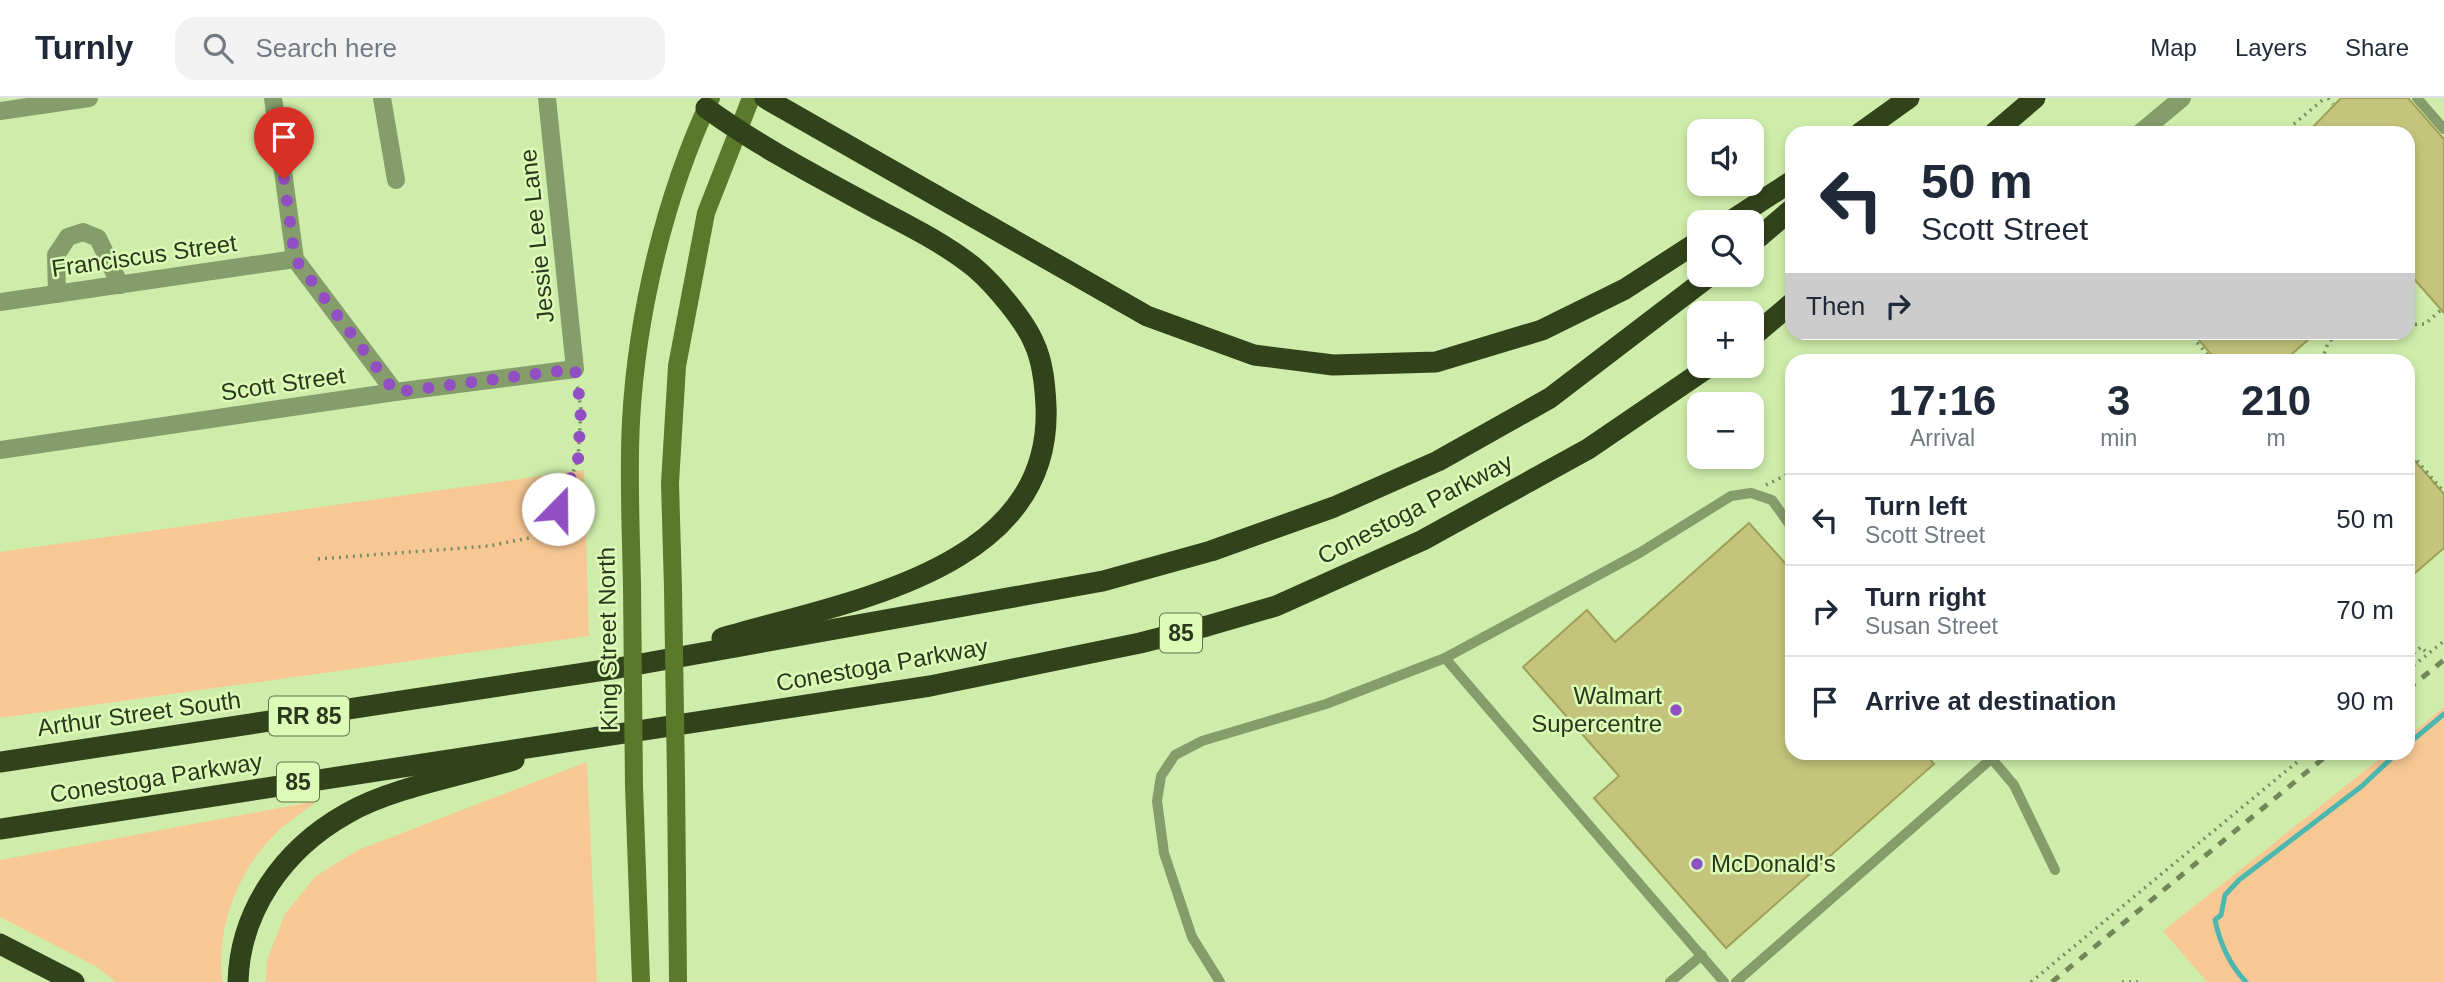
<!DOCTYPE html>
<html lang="en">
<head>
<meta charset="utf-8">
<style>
  body { margin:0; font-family:Arial,sans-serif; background:#f2f2f3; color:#1f2937; height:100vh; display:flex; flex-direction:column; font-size:26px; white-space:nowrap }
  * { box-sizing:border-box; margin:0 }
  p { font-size:23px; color:#747a83 }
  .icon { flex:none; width:38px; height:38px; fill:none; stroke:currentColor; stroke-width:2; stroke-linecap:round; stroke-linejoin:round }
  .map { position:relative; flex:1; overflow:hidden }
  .sheet { position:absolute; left:1785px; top:256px; width:630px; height:406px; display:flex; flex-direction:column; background:#fff; border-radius:21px; box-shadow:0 4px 10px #0003 }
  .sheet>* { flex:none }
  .top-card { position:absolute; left:1785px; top:28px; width:630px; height:214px; border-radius:21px; box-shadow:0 4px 10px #0003; background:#fff; color:#1f2937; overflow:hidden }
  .fabs { position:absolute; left:1687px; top:21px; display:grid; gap:14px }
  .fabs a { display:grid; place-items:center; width:77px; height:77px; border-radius:14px; background:#fff; box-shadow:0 4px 10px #0003; font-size:35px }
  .pin { position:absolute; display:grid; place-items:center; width:60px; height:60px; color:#fff; margin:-72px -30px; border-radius:50% 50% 50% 0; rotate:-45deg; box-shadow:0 0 7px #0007 }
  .pin .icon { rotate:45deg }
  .me { position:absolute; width:77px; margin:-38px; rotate:22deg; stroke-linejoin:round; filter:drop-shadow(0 0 5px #0008) }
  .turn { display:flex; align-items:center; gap:24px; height:147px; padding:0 21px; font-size:32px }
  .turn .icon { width:91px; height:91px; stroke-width:2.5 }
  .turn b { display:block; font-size:49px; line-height:60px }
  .then { display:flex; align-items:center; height:66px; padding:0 21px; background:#0003; gap:14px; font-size:26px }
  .eta { display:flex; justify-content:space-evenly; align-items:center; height:119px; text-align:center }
  .eta b { font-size:42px; font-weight:800; line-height:49px }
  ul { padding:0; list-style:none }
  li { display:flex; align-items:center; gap:21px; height:91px; padding:0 21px; border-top:2px solid #e0e1e3 }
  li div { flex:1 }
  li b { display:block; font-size:26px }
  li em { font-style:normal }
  header { display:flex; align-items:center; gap:42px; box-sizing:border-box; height:98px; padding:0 35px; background:#fff; border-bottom:2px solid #e0e1e3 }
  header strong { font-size:33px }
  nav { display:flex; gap:38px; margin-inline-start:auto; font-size:24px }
  .search { width:490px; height:63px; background:#f2f2f3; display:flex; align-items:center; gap:18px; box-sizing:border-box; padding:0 24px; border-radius:21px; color:#747a83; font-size:26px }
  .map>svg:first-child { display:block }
  .green { fill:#f8c894 }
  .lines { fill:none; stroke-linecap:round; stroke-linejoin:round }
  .stream { stroke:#4cb7af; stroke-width:5 }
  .building { fill:#c4c47c; stroke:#9f9f57; stroke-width:2 }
  .path { stroke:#788d5f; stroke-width:3.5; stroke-dasharray:2 5; stroke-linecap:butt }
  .service { stroke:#859c6b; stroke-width:10 }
  .minor { stroke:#859c6b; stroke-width:18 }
  .tertiary { stroke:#859c6b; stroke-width:18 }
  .secondary { stroke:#59792b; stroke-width:18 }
  .motorway { stroke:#32431b; stroke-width:21 }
  .rail { stroke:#72865a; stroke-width:5; stroke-dasharray:9 9; stroke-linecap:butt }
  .secondary-bridge { stroke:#59792b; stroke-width:18 }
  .route { stroke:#924ec3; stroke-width:12; stroke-dasharray:0 21.6 }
  .poi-dot { fill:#924ec3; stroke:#dbfbb7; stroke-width:2.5 }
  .labels { text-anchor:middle; stroke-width:5; stroke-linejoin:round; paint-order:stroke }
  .shield { fill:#dbfbb7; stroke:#60724a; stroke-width:2 }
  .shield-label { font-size:23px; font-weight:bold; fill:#2b371c }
  .street-label { font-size:24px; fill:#2b371c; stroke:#dbfbb7 }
  .poi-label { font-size:24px; fill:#2b371c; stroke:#dbfbb7; text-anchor:end }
</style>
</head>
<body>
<header>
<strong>Turnly</strong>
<div class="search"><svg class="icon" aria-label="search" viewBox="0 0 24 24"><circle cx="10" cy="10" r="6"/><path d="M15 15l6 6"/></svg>Search here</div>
<nav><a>Map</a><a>Layers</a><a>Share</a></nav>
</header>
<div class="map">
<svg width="2444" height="884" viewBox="0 0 2444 884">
  <rect width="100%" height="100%" fill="#ceedaa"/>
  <g class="green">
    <polygon points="584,372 589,538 0,620 0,454"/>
    <polygon points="2444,609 2444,884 2207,884 2163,833 2387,655 2408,654 2408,638"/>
    <polygon points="587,664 597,884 266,884 267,862 285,816 316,778 358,752"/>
    <path d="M317,703C304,714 287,724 275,736C237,774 216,831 222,884H116L97,869L0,819V762Z"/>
  </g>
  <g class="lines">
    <g class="stream">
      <polyline points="2408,646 2444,616"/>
      <path d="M2246,884C2229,866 2220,846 2215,822L2221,817L2225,797L2239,782L2362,688L2398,654"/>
    </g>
  </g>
  <g class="building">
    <polygon points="2341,0 2408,0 2444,41 2444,215 2408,174 2408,35 2307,35"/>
    <polygon points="2192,234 2317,234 2285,262 2216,262"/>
    <polygon points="2408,355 2444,396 2444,450 2408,481"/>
    <polygon points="1749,425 1792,473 1792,654 1924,654 1934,666 1726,850 1594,700 1619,678 1523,569 1587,512 1615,544"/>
  </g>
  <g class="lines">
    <g class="path">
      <polyline points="2328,0 2333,6"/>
      <polyline points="2261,35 2268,29 2272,35"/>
      <polyline points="2283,35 2325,0"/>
      <polyline points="2408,227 2425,226 2441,212"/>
      <polyline points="2188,234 2212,262"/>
      <polyline points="2322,262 2328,245 2339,234"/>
      <polyline points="2408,352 2444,394"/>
      <polyline points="1766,387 1792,374"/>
      <polyline points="318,461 489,448 529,440 558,411 578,362 581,311 577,287"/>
      <polyline points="2408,560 2421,549 2428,556"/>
      <polyline points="2408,572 2444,543"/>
      <polyline points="2031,884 2309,654"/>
      <polyline points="2122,884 2140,884"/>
    </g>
    <g class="service">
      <polyline points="2417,0 2444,31"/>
      <polyline points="1445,560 1724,884"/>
      <polyline points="1986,654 2014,687 2055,772"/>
      <polyline points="1220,884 1192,839 1164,755 1157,703 1161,678 1175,657 1202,643 1326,606 1445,560 1641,454 1731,398 1751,395 1772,402 1792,430"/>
      <polyline points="1670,884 1702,857"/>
      <polyline points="1736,884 1991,661"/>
    </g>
    <g class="minor">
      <polyline points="273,0 295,161 395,294"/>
      <polyline points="382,0 396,82"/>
      <polyline points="0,13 89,0"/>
      <polyline points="57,196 56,157 68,139 83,134 98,140 120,187"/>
      <polyline points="0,204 295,161"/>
      <polyline points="0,352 395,294 575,271 547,0"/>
    </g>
    <polyline class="tertiary" points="2140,35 2182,0"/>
    <g class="secondary">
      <path d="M632,488C631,433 628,378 631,323C637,215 665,97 711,0"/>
      <polyline points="673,490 670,385 677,268 706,115 751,0"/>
      <polyline points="676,681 678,884"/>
      <polyline points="634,688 641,884"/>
    </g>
    <g class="motorway">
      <polyline points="765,0 1147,218 1254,257 1333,267 1436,264 1542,232 1625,191 1699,143"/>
      <path d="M706,10C760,49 818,79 875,110C909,128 946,146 975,170C994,186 1025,223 1034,245C1043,264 1045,287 1046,308C1053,474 843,504 722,540"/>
      <polyline points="1860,35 1909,0"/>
      <polyline points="1994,35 2035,0"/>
      <polyline points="1729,124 1792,83"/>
      <polyline points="1752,145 1792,111"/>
      <polyline points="1752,239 1792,205"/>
      <polyline points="0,664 618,570 1103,483 1211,453 1334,409 1438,363 1550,300 1711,177"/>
      <polyline points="0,731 930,588 1140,545 1207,528 1276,508 1423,442 1588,351 1710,268"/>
      <polyline points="0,846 74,884"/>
      <path d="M238,884C240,812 284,751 346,716C390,690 464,677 514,662"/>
    </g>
    <g class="rail">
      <polyline points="2408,591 2444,562"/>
      <polyline points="2052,884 2331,654"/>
    </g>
    <g class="secondary-bridge">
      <polyline points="632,488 634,688"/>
      <polyline points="673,490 676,681"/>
    </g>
  </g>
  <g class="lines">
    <polyline class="route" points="284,81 295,161 395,294 575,271 581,310 578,362 558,411"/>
  </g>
  <g class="poi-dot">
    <circle cx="1676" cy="612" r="7"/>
    <circle cx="1697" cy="766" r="7"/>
  </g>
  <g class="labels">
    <g class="shield">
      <rect x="1160" y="515.5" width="42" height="39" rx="5"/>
      <rect x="269" y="598.5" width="80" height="39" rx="5"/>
      <rect x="277" y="664.5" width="42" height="39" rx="5"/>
    </g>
    <g class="shield-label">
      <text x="1181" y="543">85</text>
      <text x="309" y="626">RR 85</text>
      <text x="298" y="692">85</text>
    </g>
    <g class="street-label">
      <text transform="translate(537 138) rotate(-96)" y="8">Jessie Lee Lane</text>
      <text transform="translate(144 158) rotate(-8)" y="8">Franciscus Street</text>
      <text transform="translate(283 286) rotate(-8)" y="8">Scott Street</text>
      <text transform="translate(1415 411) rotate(-27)" y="8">Conestoga Parkway</text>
      <text transform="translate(608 541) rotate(-91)" y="8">King Street North</text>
      <text transform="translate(882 567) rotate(-10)" y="8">Conestoga Parkway</text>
      <text transform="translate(139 616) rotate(-8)" y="8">Arthur Street South</text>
      <text transform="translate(156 680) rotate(-9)" y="8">Conestoga Parkway</text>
    </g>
    <g class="poi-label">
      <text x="1662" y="606">Walmart<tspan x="1662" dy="28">Supercentre</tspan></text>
      <text x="1711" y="774" text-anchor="start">McDonald's</text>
    </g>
  </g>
</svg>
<div class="fabs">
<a><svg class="icon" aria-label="sound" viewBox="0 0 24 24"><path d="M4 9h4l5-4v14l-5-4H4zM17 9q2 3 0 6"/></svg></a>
<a><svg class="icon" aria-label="search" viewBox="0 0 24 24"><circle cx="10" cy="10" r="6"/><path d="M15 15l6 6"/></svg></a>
<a>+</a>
<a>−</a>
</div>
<div class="pin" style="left:284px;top:81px;background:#d93025"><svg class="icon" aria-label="arrive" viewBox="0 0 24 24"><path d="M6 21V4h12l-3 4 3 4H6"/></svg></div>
<svg class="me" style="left:558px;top:411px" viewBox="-20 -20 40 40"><circle r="19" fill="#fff"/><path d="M0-13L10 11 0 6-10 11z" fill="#924ec3"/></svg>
<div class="top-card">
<div class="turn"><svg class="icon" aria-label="left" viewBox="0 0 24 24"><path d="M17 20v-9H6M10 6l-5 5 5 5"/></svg><div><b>50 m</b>Scott Street</div></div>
<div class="then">Then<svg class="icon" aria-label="right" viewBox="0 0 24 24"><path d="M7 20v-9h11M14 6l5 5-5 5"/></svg></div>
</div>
<section class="sheet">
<div class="eta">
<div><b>17:16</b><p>Arrival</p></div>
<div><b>3</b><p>min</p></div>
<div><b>210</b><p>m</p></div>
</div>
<ul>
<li><svg class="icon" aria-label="left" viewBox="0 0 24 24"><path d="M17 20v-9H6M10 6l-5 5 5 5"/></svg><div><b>Turn left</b><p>Scott Street</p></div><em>50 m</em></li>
<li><svg class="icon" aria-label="right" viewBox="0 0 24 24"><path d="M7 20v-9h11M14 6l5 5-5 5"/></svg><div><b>Turn right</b><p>Susan Street</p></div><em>70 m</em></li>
<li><svg class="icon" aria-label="arrive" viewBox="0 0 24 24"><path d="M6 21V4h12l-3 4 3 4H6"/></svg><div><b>Arrive at destination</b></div><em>90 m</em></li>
</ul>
</section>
</div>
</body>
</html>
